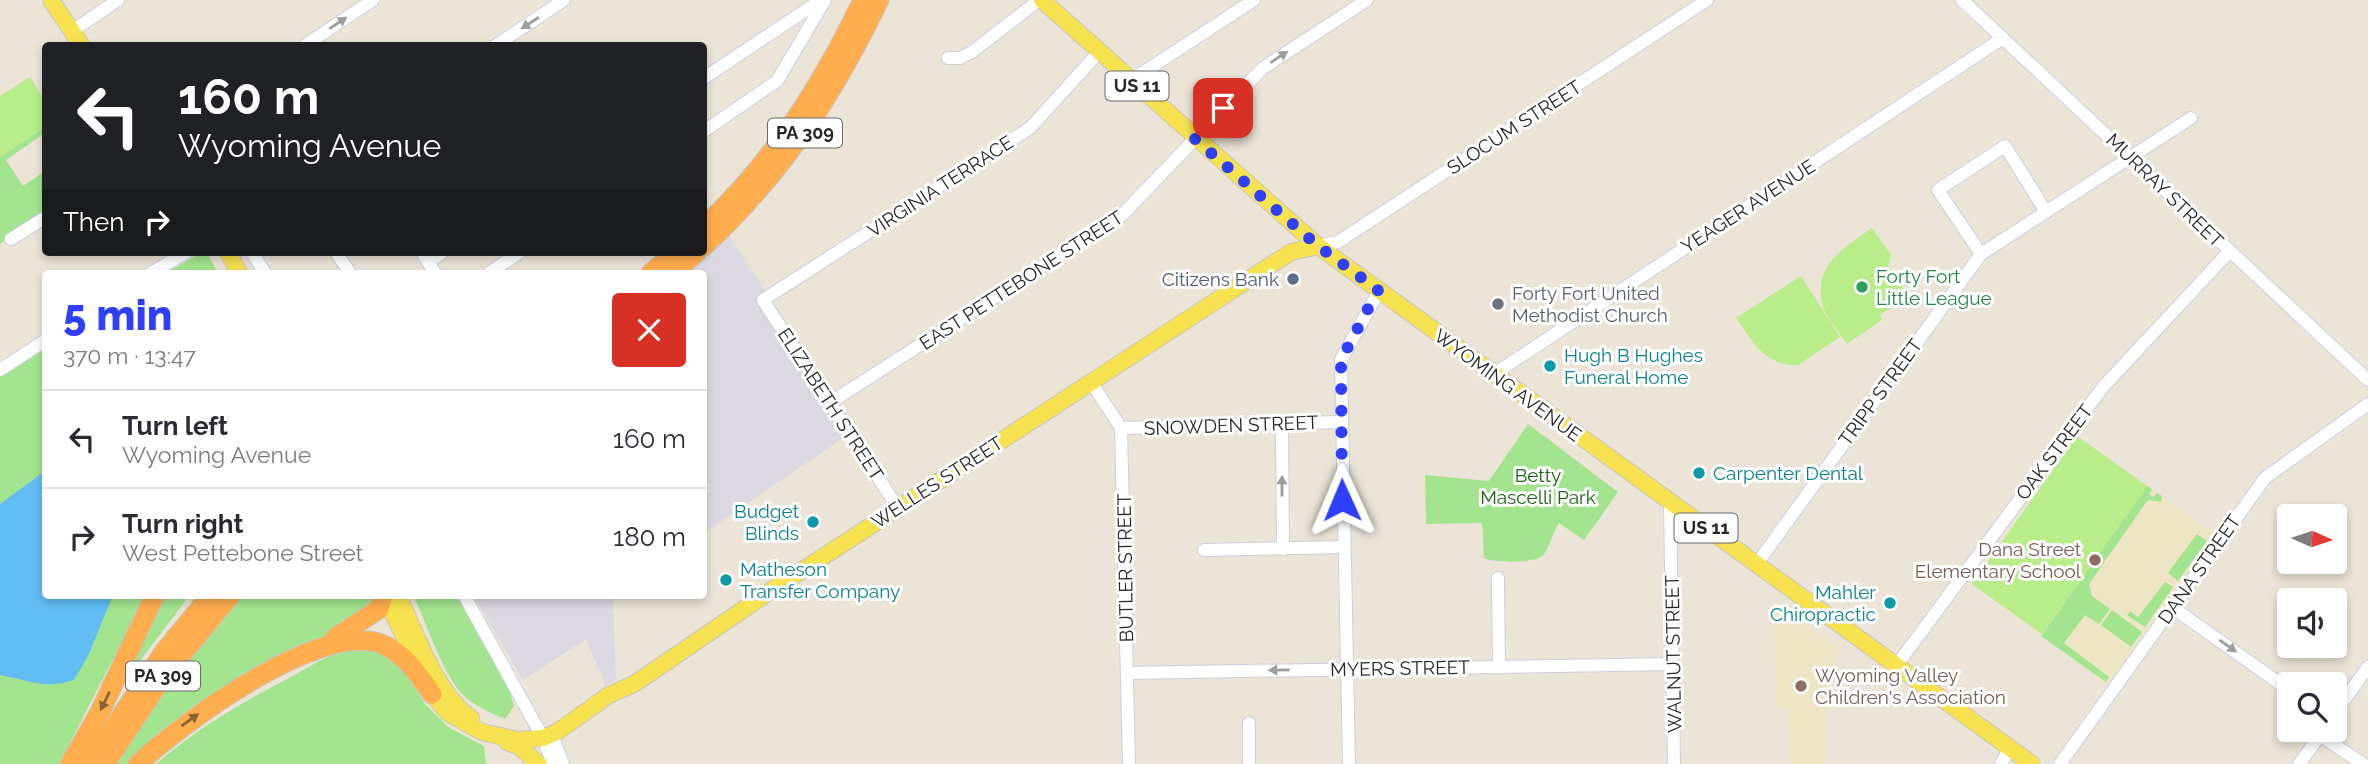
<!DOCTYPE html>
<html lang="en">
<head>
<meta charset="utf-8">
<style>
  body { margin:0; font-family:Raleway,sans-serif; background:#f7f7f7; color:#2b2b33; height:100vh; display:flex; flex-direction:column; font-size:26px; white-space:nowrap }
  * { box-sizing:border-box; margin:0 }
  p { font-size:23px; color:#7c7c81 }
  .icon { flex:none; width:38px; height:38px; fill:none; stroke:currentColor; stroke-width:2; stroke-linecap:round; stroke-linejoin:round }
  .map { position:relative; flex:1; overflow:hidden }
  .details { position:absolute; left:42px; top:270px; width:665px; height:329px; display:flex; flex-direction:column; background:#fff; border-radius:7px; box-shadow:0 4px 10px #0003 }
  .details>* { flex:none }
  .top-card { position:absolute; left:42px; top:42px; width:665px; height:214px; border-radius:7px; box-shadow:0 4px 10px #0003; background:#202124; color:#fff; overflow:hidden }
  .needle { width:46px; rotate:93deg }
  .buttons { position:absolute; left:2277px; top:504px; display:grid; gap:14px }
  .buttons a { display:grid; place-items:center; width:70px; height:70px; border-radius:7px; background:#fff; box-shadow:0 4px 10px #0003; font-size:35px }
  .pin { position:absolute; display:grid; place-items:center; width:60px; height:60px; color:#fff; margin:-30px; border-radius:14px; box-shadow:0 4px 10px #0006 }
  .me { position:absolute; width:77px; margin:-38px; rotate:359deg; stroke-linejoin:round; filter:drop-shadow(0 0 5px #0008) }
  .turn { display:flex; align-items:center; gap:24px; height:147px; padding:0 21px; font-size:32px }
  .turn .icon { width:91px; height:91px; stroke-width:2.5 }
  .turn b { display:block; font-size:49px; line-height:60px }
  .then { display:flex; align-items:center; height:66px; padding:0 21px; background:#0003; gap:14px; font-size:26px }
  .round { display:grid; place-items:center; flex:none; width:74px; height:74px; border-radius:7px; background:#f7f7f7 }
  .headline { display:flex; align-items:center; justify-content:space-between; height:119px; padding:0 21px }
  h1 { font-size:42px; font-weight:800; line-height:52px; color:#2f3fff }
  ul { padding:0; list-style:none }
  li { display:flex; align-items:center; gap:21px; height:98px; padding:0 21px; border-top:2px solid #e1e1e2 }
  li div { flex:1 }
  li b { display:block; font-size:26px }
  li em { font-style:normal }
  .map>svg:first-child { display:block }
  .industrial { fill:#dcd8e2 }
  .education { fill:#eee5c4 }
  .green { fill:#a3e58f }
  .pitch { fill:#b8ed8a }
  .water { fill:#62bdf4 }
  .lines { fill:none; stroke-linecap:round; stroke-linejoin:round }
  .minor-casing { stroke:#cccee1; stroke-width:14 }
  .major-casing { stroke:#c7c7c7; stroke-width:18 }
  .highway-casing { stroke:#c7c7c7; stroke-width:21 }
  .minor { stroke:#fff; stroke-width:12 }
  .major { stroke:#f7e24f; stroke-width:16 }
  .highway { stroke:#ffad4d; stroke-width:19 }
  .oneway { fill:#9e9e9e }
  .oneway2 { fill:#886338 }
  .route { stroke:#2f3fff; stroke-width:12; stroke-dasharray:0 21.6 }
  .service-dot { fill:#5c6f8a; stroke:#fff; stroke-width:2.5 }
  .leisure-dot { fill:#2e9e5b; stroke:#fff; stroke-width:2.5 }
  .worship-dot { fill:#6b7280; stroke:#fff; stroke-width:2.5 }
  .culture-dot { fill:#0f9aa8; stroke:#fff; stroke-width:2.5 }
  .education-dot { fill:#8d6e63; stroke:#fff; stroke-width:2.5 }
  .labels { text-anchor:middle; stroke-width:6; stroke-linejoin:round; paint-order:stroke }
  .shield { fill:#fff; stroke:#686868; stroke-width:2 }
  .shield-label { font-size:18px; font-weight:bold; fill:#272727 }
  .street-label { font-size:19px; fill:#272727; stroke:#fff }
  .leisure-label { font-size:19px; fill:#27864d; stroke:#fff; text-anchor:start }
  .service-label { font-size:19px; fill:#4e5e75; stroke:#fff; text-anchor:end }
  .worship-label { font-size:19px; fill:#5b616d; stroke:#fff; text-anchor:start }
  .culture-label { font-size:19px; fill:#0d838f; stroke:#fff; text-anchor:start }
  .park-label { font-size:19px; fill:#1d6515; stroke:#fff }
  .education-label { font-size:19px; fill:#785e54; stroke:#fff; text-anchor:end }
</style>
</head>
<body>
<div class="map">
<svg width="2368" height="764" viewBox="0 0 2368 764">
  <rect width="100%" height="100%" fill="#ebe4d7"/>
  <g class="industrial">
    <polygon points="728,234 856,429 704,533 704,273 682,273"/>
    <polygon points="473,595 613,595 616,679 606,686 586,639 523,680"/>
  </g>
  <g class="education">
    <polygon points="2077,436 2218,536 2109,686 1972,584"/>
    <polygon points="1774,602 1840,650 1825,677 1827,764 1789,764 1788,708 1776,708"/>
  </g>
  <g class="green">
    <polygon points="45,127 45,133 6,160 23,186 45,171 45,213 0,244 0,157"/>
    <polygon points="203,252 209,256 218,273 158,273 175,268"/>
    <polygon points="45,347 46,595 146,595 59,764 0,764 0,377"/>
    <path d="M1528,424L1618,492L1584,540L1559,523C1553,533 1550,545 1544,554C1538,564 1494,563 1484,558L1482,523L1426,524L1425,475L1489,481Z"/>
    <polygon points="2147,486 2152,489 2149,494 2153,497 2157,493 2162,496 2161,502 2149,500 2145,504 2089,584 2092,596 2110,609 2099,624 2085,615 2064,643 2109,677 2106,682 2041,636"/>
    <polygon points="2197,534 2207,541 2178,581 2168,573"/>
    <polygon points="2165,582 2173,587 2145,627 2127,615 2130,611 2138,617"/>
    <polygon points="163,595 190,595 117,691"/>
    <polygon points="237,595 374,595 374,600 365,612 129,764 112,764"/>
    <path d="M413,595H459L508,685L514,706L505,719C489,712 474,706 462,694C441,670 427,624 413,595Z"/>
    <polygon points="2112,610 2142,632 2131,647 2101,625"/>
    <path d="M360,648L391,657L402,667L425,704L448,727L484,746L486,764H156C197,728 243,702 291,677C313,665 335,650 360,648Z"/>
  </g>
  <g class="pitch">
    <polygon points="30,77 45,101 45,127 0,157 0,96"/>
    <path d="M1872,228L1891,255L1888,265L1907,293L1905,298L1880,315L1882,320L1847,344C1840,333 1827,319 1823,306C1811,267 1845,247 1872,228Z"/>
    <path d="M1801,276L1840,337L1798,365C1765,366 1753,342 1736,318Z"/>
    <polygon points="2077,436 2147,486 2042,634 1972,584"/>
  </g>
  <path class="water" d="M45,471L46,595H113L88,656L74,680C41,690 31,680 0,675V504Z"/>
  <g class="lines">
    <defs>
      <g id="minor">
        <polyline points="1962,0 2368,380"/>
        <polyline points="72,31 118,0"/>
        <polyline points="304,46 373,0"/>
        <polyline points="495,46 564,0"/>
        <polyline points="948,58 960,58 972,52 1039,0"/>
        <polyline points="704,78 821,0"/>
        <polyline points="1130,81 1254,0"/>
        <polyline points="704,131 777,81 825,0"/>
        <polyline points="11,239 46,217"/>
        <polyline points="1318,246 1338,242 1707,0"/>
        <polyline points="252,252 265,273"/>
        <polyline points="336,252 350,273"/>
        <polyline points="422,252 435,273"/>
        <polyline points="1981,254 1938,190 2005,146 2046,212"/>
        <polyline points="428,262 443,252"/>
        <polyline points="151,273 187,252"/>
        <polyline points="489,273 520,252"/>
        <polyline points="0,370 46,340"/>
        <polyline points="1494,374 2003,38"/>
        <polyline points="1091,382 1121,428 1129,764"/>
        <polyline points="831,402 1121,216 1263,68 1367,0"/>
        <polyline points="1282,424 1283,549"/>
        <polyline points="1121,428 1341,422"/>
        <polyline points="1670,502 1674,764"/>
        <polyline points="898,508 763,300 1030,128 1099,52"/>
        <polyline points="1204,550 1343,547"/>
        <polyline points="1756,565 1981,254 2191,118"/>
        <polyline points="1498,578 1499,667"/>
        <polyline points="464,595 543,738 553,764"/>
        <polyline points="2172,607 2289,690"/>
        <polyline points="1896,666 2103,387 2229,252"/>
        <polyline points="1127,673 1673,664"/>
        <polyline points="2334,714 2368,667"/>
        <polyline points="1249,723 1249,764"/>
        <polyline points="544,734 552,735 563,764"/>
        <polyline points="2320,735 2363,764"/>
        <polyline points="1349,764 1341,360 1379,291"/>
        <polyline points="2001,764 2010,748"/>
        <polyline points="2060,764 2265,478 2368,404"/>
        <polyline points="2299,764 2324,730"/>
      </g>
      <g id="major">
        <polyline points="51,0 82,46"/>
        <polyline points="1042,0 1318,246 2032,764"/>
        <polyline points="228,252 239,273"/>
        <polyline points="384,595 432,694 448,713 482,732 518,740 543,738 557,732 609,695 634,684 766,594 1291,252 1318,246"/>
        <path d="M398,595C416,633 436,694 471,718"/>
        <polyline points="507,742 518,746 539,764"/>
      </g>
      <g id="highway">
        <path d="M709,222C776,158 823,83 863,0"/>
        <path d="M704,246C781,175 834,94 879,0"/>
        <polyline points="651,273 677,252"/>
        <polyline points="673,273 697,252"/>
        <polyline points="335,638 379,609 383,595"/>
        <polyline points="70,764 100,712 155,595"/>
        <polyline points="89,764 164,652 211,595"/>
        <polyline points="105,764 163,677 231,595"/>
        <path d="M138,764C182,723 323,618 384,645C406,655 419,676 432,694"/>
      </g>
    </defs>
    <use href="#minor" class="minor-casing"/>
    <use href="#major" class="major-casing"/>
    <use href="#highway" class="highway-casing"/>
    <use href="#minor" class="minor"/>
    <use href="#major" class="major"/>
    <use href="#highway" class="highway"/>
  </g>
  <defs><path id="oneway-solid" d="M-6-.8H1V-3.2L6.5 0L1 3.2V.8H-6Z" transform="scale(1.75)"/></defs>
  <g class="oneway">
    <use href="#oneway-solid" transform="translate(338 23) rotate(-34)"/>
    <use href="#oneway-solid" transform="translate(530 23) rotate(147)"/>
    <use href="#oneway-solid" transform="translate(1279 57) rotate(-34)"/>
    <use href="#oneway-solid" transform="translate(1282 486) rotate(-90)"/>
    <use href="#oneway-solid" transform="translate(2228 646) rotate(35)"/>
    <use href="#oneway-solid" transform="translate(1279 670) rotate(179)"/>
  </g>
  <g class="oneway2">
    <use href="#oneway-solid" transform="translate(105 701) rotate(116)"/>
    <use href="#oneway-solid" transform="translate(190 720) rotate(-36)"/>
  </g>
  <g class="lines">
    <polyline class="route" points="1223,108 1194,138 1318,246 1378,290 1341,360 1342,500"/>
  </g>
  <circle class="service-dot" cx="1293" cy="279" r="7"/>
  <circle class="leisure-dot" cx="1862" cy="287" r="7"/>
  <circle class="worship-dot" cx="1498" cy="304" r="7"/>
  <g class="culture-dot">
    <circle cx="1550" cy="366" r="7"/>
    <circle cx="1699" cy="473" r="7"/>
    <circle cx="813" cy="522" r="7"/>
    <circle cx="726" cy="580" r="7"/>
    <circle cx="1890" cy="603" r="7"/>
  </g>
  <g class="education-dot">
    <circle cx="2095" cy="560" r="7"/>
    <circle cx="1801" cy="686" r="7"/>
  </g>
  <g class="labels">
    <g class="shield">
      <rect x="1105.5" y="71.5" width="63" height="29" rx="5"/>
      <rect x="768" y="118.5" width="74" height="29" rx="5"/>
      <rect x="1674.5" y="513.5" width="63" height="29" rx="5"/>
      <rect x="126" y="661.5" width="74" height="29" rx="5"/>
    </g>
    <g class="shield-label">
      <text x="1137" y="92">US 11</text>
      <text x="805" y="139">PA 309</text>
      <text x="1706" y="534">US 11</text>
      <text x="163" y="682">PA 309</text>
    </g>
    <g class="street-label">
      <text transform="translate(1514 127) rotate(-33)" y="7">SLOCUM STREET</text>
      <text transform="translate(940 186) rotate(-33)" y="7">VIRGINIA TERRACE</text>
      <text transform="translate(2165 190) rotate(44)" y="7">MURRAY STREET</text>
      <text transform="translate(1748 206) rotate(-33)" y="7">YEAGER AVENUE</text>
      <text transform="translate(1021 280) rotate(-33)" y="7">EAST PETTEBONE STREET</text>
      <text transform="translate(1508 385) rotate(36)" y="7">WYOMING AVENUE</text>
      <text transform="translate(1880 392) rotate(-54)" y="7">TRIPP STREET</text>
      <text transform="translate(831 404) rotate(57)" y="7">ELIZABETH STREET</text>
      <text transform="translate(1231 425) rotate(-2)" y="7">SNOWDEN STREET</text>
      <text transform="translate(2054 452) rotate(-53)" y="7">OAK STREET</text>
      <text transform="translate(937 482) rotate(-33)" y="7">WELLES STREET</text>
      <text transform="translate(1125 568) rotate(-91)" y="7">BUTLER STREET</text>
      <text transform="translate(2199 569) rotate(-55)" y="7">DANA STREET</text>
      <text transform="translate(1673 654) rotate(-91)" y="7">WALNUT STREET</text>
      <text transform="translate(1400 668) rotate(-1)" y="7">MYERS STREET</text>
    </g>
    <g class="leisure-label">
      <text x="1876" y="283">Forty Fort<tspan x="1876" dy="22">Little League</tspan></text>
    </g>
    <g class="service-label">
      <text x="1279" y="286">Citizens Bank</text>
    </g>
    <g class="worship-label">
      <text x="1512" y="300">Forty Fort United<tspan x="1512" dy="22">Methodist Church</tspan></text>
    </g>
    <g class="culture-label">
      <text x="1564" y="362">Hugh B Hughes<tspan x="1564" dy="22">Funeral Home</tspan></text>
      <text x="1713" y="480">Carpenter Dental</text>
      <text x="799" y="518" text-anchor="end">Budget<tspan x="799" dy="22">Blinds</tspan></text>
      <text x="740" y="576">Matheson<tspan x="740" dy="22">Transfer Company</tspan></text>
      <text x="1876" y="599" text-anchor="end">Mahler<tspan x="1876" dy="22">Chiropractic</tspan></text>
    </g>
    <g class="park-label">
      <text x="1538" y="482">Betty<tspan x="1538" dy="22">Mascelli Park</tspan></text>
    </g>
    <g class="education-label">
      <text x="2081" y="556">Dana Street<tspan x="2081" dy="22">Elementary School</tspan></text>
      <text x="1815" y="682" text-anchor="start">Wyoming Valley<tspan x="1815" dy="22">Children's Association</tspan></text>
    </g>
  </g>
</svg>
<div class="buttons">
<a><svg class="needle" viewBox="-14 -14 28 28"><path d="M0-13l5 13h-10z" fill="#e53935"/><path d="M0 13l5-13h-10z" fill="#7c7c81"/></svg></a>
<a><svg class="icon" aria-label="sound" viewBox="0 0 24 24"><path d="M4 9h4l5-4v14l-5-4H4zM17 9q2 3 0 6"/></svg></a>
<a><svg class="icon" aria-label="search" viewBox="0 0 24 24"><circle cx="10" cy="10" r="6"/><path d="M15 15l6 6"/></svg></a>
</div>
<div class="pin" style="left:1223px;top:108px;background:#d93025"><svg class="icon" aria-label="arrive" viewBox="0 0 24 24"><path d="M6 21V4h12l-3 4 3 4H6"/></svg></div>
<svg class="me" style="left:1342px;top:500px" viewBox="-20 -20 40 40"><path d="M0-17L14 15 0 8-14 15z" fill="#2f3fff" stroke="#fff" stroke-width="4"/></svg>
<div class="top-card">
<div class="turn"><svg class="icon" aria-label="left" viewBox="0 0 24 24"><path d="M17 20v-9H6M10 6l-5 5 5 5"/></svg><div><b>160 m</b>Wyoming Avenue</div></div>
<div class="then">Then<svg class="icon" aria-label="right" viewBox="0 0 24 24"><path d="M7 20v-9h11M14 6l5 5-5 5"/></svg></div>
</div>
<section class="details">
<div class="headline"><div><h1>5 min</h1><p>370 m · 13:47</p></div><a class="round" style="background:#d93025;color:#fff"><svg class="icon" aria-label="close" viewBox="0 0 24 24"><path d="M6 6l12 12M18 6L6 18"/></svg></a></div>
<ul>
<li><svg class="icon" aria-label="left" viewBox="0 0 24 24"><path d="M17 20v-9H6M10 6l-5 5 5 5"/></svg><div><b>Turn left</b><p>Wyoming Avenue</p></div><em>160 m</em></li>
<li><svg class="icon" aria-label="right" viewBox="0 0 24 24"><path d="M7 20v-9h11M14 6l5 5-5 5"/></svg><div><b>Turn right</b><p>West Pettebone Street</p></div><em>180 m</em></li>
</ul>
</section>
</div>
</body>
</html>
